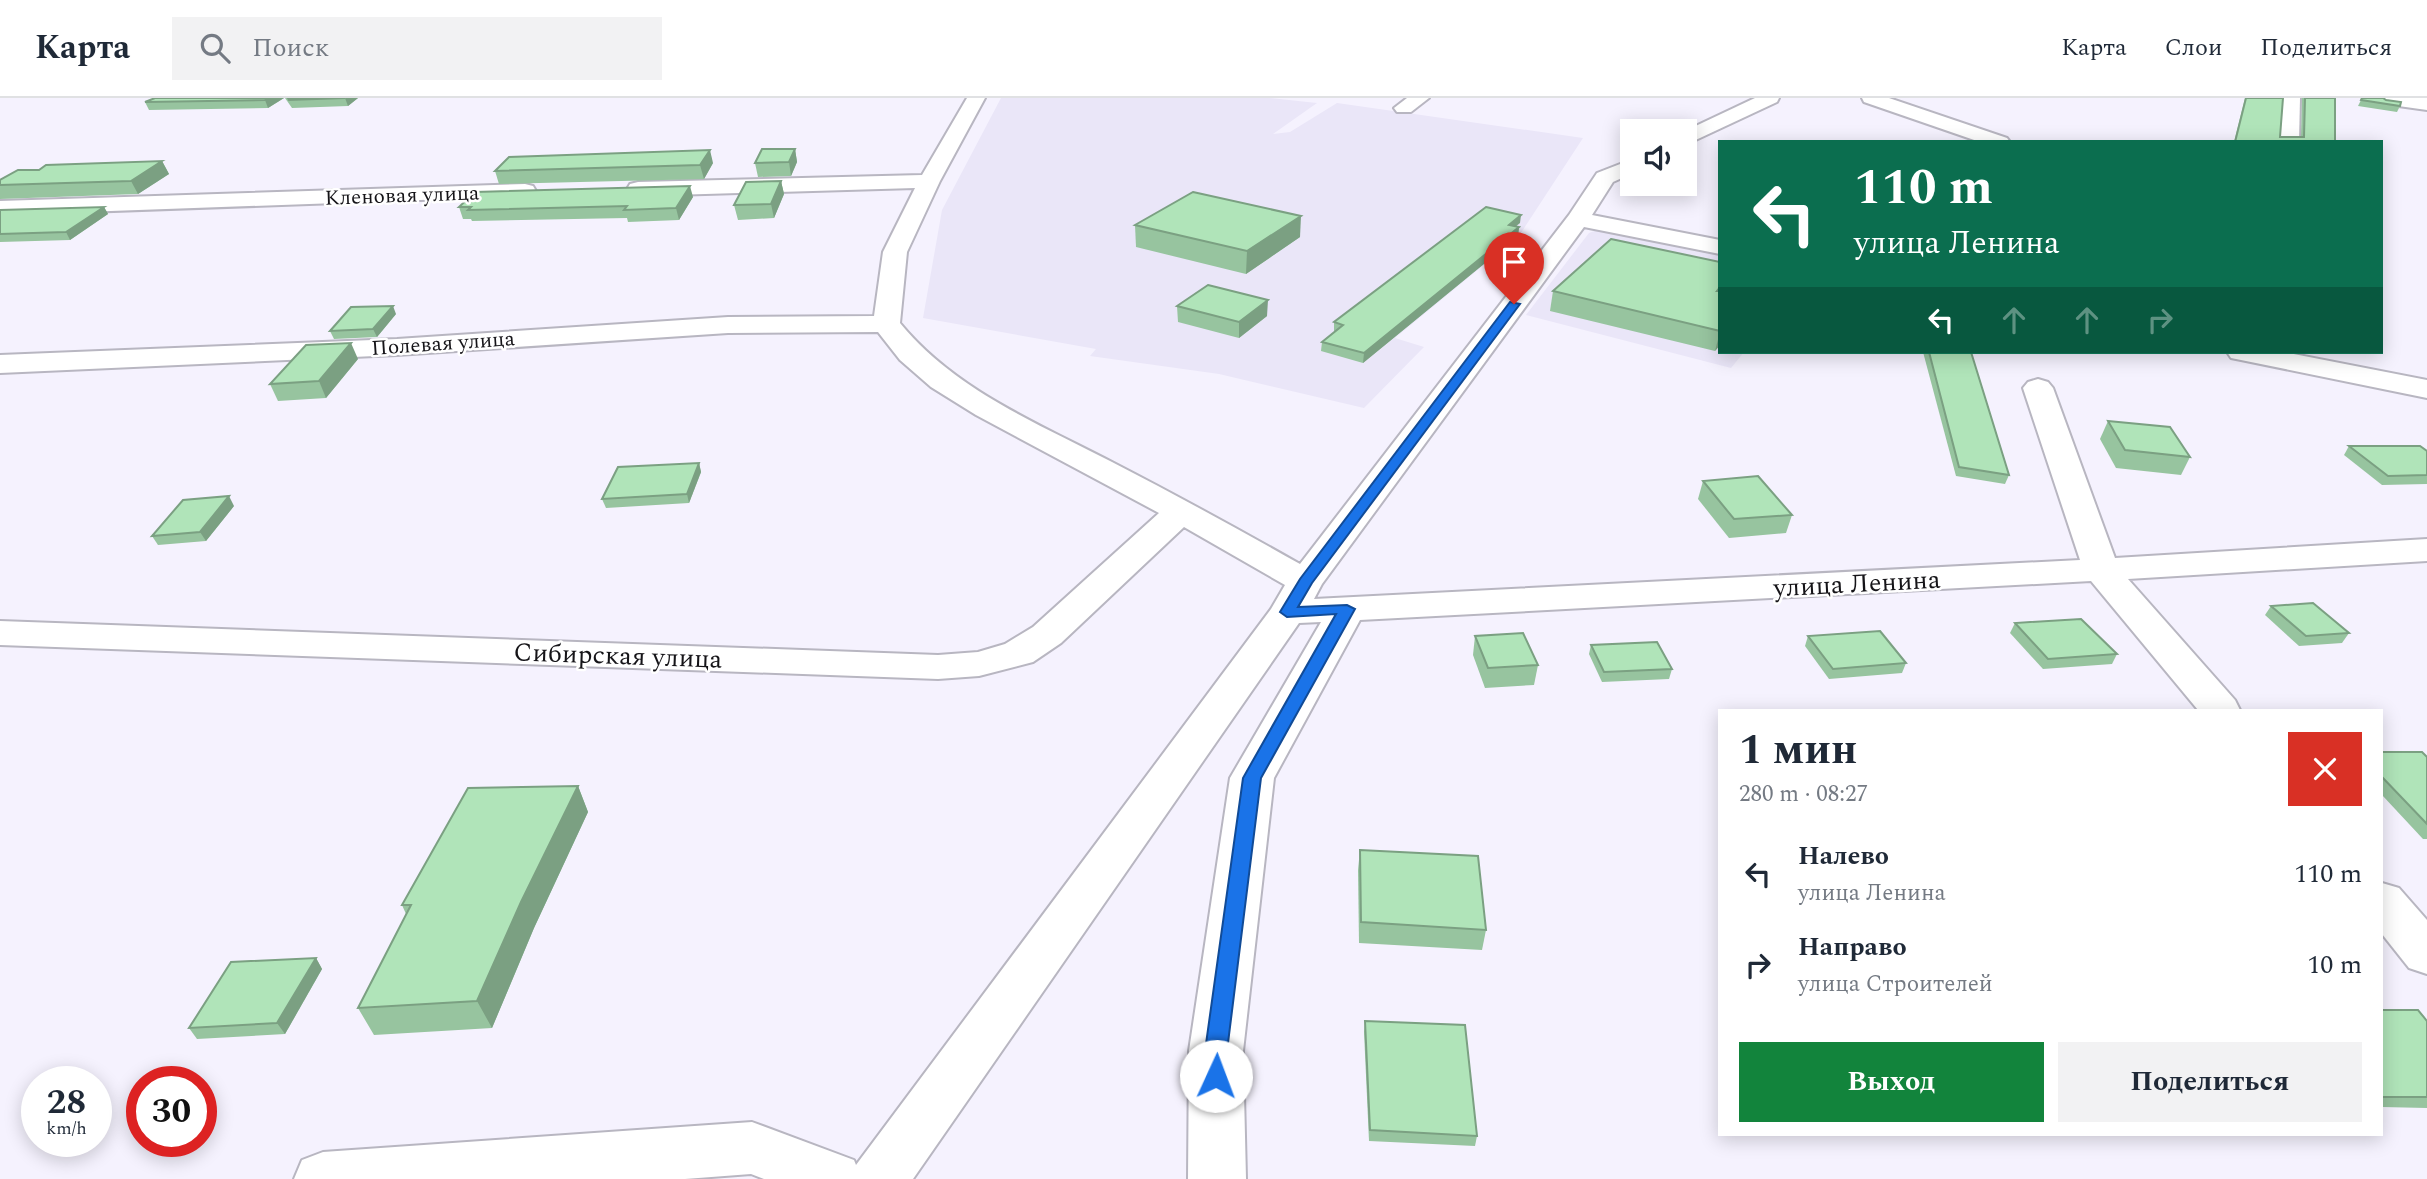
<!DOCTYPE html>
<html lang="ru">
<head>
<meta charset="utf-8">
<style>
  body { margin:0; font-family:Spectral,serif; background:#f2f2f3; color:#1f2937; height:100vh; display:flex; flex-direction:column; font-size:26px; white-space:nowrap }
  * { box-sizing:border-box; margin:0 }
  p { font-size:23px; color:#747a83 }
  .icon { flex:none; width:38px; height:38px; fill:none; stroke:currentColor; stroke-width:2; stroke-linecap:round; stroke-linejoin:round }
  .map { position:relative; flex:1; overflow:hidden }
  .drawer { position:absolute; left:1718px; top:611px; width:665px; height:427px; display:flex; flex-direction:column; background:#fff; border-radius:0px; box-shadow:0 4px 18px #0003 }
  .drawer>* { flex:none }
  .banner { position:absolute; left:1718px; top:42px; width:665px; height:214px; border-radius:0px; box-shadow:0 4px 18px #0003; background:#0b6e4f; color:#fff; overflow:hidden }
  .tools { position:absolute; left:1620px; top:21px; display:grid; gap:14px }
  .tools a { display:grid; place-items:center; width:77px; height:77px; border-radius:0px; background:#fff; box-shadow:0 4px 18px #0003; font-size:35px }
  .speed { position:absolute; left:21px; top:968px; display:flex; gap:14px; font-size:35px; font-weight:700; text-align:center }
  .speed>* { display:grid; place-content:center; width:91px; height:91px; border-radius:50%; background:#fff; box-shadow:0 4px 18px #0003; line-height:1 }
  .speed small { font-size:18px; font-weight:400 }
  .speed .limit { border:10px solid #d22; background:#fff; color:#111 }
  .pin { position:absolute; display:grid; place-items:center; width:60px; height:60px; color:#fff; margin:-72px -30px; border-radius:50% 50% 50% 0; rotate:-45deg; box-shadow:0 0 7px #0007 }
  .pin .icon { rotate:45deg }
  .me { position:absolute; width:77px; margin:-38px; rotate:2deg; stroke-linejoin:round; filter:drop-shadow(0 0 5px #0008) }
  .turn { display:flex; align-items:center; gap:24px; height:147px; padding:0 21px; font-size:32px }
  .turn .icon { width:91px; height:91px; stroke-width:2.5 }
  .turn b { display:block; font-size:49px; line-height:60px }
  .lanes { display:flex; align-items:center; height:66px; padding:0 21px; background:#0003; justify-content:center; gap:35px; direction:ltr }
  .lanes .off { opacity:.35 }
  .round { display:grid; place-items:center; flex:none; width:74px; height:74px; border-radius:0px; background:#f2f2f3 }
  .summary { display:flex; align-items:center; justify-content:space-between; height:119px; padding:0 21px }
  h1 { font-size:42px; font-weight:700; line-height:52px }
  .button { display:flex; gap:14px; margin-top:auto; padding:14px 21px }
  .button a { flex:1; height:80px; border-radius:0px; background:#12843c; color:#fff; font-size:28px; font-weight:700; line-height:80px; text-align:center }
  .button a+a { background:#f2f2f3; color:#1f2937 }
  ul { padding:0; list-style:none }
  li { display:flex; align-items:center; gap:21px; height:91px; padding:0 21px }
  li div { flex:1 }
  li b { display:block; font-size:26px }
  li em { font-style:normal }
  header { display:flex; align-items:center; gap:42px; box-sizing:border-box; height:98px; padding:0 35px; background:#fff; border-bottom:2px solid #e0e1e3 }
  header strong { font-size:33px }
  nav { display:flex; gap:38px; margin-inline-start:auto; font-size:24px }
  .search { width:490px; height:63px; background:#f2f2f3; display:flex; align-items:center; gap:18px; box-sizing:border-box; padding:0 24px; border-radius:0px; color:#747a83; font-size:26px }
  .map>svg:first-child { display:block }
  .built { fill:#eae6f8 }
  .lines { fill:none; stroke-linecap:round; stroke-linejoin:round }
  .street-casing { stroke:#b8b6c1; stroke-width:4 }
  .street { fill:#fff; fill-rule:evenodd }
  .wall { fill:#97c49f }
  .shaded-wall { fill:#7ba082 }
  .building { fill:#b0e4b9; stroke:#7ba082; stroke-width:2 }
  .route { fill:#1a73e8; stroke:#114b97; stroke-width:2 }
  .labels { text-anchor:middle; stroke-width:5; stroke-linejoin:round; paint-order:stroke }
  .far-street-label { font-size:21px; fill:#151418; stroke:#fff }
  .street-label { font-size:26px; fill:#151418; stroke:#fff }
</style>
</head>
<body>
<header>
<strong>Карта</strong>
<div class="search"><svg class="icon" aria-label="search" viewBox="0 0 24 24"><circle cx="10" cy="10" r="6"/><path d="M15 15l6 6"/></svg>Поиск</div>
<nav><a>Карта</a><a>Слои</a><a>Поделиться</a></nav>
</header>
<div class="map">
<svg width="2427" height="1081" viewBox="0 0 2427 1081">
  <rect width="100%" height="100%" fill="#f5f2fe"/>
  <g class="built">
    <polygon points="1001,0 1269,0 1317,5 1273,36 1290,34 1337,5 1583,40 1519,138 1395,240 1424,249 1364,310 1219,276 1090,258 1096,251 923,220 942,112"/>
    <polygon points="1600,131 1616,131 1720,154 1720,254 1744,254 1731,270 1526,217 1589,135"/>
  </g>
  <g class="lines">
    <defs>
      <g id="street">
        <path d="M967,0H985L940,83L907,154L900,225C955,292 1037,325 1112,364C1176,397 1238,431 1300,466L1569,117L1597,75L1633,61V75L1613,84L1592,117L1720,142V156L1584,129L1322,486L1314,501L2080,462L2023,290L2028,284L2038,281L2048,284L2053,290L2115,460L2427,441V463L2128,481L2235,602L2240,612H2198L2091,483L1360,522L1274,680L1243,953L1246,1081H1188L1189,953L1230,680L1321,524L1299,525L913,1081H764L751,1076L685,1081H294L302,1062L323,1054L752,1024L854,1062L856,1067L1271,511L1285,487L1184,429L1061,545L1033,564L979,578L938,581L0,547V523L938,557L978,554L1005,546L1033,529L1159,415L976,317L931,289L900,262L878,234L728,235L397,257L0,275V257L397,241L728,219L874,218L883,154L915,90L638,98L630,96L627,91L630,86L638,84L922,77Z"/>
        <polygon points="1407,0 1429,0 1411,14 1397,14 1394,10"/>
        <polygon points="1755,0 1779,0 1777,4 1685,47 1685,33"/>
        <polygon points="1862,0 1889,0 2007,40 2010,44 1980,44 1864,4"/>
        <polygon points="2282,0 2300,0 2299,44 2279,44"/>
        <polygon points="2375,0 2427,0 2427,12 2384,6"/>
        <polygon points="525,86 533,88 536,93 533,98 0,117 0,103"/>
        <polygon points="2227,254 2283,254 2427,282 2427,300 2241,262 2231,260"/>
        <polygon points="2382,785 2399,790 2427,822 2427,876 2409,870 2382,836"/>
      </g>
    </defs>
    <use href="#street" class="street-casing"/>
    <use href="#street" class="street"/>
  </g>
  <g class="wall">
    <polygon points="155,0 284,0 268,10 149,12 145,4"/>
    <polygon points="285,0 358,0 348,8 292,10"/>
    <polygon points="2245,0 2283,0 2280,39 2301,39 2302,0 2335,0 2335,44 2234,44"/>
    <polygon points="2362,0 2383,0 2400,8 2397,14 2358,8"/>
    <polygon points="795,51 797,64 791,78 758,79 755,65"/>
    <polygon points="162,63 169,76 138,96 0,101 0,82 39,72"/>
    <polygon points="713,65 704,81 499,86 495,73"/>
    <polygon points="781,83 784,96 774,120 738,122 734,107"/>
    <polygon points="693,99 679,122 628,124 627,120 472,123 471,121 463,121 459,109"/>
    <polygon points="104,109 108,116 70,142 0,144 0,112"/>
    <polygon points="1520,125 1516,128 1519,129 1518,138 1363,265 1321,253 1322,244 1334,234 1334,224"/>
    <polygon points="1135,127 1300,139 1246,176 1136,149"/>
    <polygon points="1720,164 1720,247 1715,253 1550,213 1553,193"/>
    <polygon points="1177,208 1267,218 1239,240 1178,224"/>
    <polygon points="396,216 377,239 334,241 330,233"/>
    <polygon points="1923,254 1971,254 2009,377 2005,386 1956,378"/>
    <polygon points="358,261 326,300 278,303 270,286"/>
    <polygon points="2108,323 2190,359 2181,377 2116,370 2100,341"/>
    <polygon points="2349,348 2427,353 2427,386 2382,387 2344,357"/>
    <polygon points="699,365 701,374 689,405 606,410 602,401"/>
    <polygon points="1703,383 1792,417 1786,435 1729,440 1698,401"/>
    <polygon points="234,408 206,443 158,447 152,438"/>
    <polygon points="2271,508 2349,535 2342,545 2299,548 2265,517"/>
    <polygon points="2015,525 2117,556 2112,566 2043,571 2010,535"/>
    <polygon points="1475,538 1538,567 1534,587 1485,590 1473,557"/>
    <polygon points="1808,538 1906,565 1902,575 1829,581 1805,548"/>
    <polygon points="1591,547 1672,571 1669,581 1602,584 1589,556"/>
    <polygon points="2382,654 2427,659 2427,741 2423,741 2382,697"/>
    <polygon points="578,688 588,714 534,830 492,930 374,937 358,910 406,816 402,807"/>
    <polygon points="1360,752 1486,832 1482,852 1359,845 1358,772"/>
    <polygon points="316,860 322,871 285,936 197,941 189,930"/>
    <polygon points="2382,912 2427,923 2427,1010 2382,1009"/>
    <polygon points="1365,923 1477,1038 1475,1048 1369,1043 1364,934"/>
  </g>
  <g class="shaded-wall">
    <polygon points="269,0 284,0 268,10 265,2"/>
    <polygon points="345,0 358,0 348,8"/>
    <polygon points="795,51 797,64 791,78 789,64"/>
    <polygon points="710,52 713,65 704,81 700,67"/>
    <polygon points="162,63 169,76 138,96 131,83"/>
    <polygon points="781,83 784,96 774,120 771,106"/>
    <polygon points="690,88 693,99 679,122 676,110"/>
    <polygon points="104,109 108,116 70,142 66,134"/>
    <polygon points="1521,117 1520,125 1507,135 1509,127"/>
    <polygon points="1301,118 1300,139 1246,176 1247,153"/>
    <polygon points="1519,129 1518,138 1363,265 1364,255"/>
    <polygon points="1268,202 1267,218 1239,240 1239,224"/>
    <polygon points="393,208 396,216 377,239 373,231"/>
    <polygon points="1720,234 1720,247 1715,253"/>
    <polygon points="351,245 358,261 326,300 319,283"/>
    <polygon points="699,365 701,374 689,405 687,396"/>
    <polygon points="229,398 234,408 206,443 200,434"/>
    <polygon points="578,688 588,714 534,830 492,930 477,903 521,804"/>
    <polygon points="316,860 322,871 285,936 277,925"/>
  </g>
  <g class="building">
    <polygon points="155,0 269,0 265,2 145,4"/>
    <polygon points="288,0 345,0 289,2"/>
    <polygon points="2246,0 2283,0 2280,39 2304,39 2305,0 2335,0 2335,44 2235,44"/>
    <polygon points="2362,0 2383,0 2386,2 2401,4 2400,8 2361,2"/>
    <polygon points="762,51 795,51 789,64 755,65"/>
    <polygon points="710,52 700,67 495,73 509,59"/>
    <polygon points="162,63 131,83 0,87 0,82 18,72 39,72 46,67"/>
    <polygon points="781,83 771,106 734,107 746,84"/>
    <polygon points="690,88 676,110 624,112 627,108 468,112 471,109 459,109 475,94"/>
    <polygon points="1193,94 1301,118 1247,153 1135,127"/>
    <polygon points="104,109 66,134 0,136 0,112"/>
    <polygon points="1486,109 1521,117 1509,127 1519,129 1364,255 1322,244 1343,227 1334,224"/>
    <polygon points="1611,141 1720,164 1720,189 1717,193 1720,193 1720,233 1553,193"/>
    <polygon points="1208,187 1268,202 1239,224 1177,208"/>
    <polygon points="393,208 373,231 330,233 351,209"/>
    <polygon points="351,245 319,283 270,286 306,247"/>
    <polygon points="1929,254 1971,254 2009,377 1959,369"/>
    <polygon points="2108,323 2170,329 2190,359 2125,352"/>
    <polygon points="2349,348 2420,348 2427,353 2427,377 2388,378"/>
    <polygon points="699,365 687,396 602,401 618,369"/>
    <polygon points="1758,378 1792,417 1734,421 1703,383"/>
    <polygon points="229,398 200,434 152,438 183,402"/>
    <polygon points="2313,505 2349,535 2306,538 2271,508"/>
    <polygon points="2081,521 2117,556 2048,561 2015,525"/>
    <polygon points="1880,533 1906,565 1833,571 1808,538"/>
    <polygon points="1523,535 1538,567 1488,570 1475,538"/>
    <polygon points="1657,544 1672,571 1604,574 1591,547"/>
    <polygon points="2382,654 2422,654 2427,659 2427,726 2382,679"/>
    <polygon points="578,688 521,804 477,903 358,910 411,807 402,807 468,690"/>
    <polygon points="1360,752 1478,758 1486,832 1361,824"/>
    <polygon points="316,860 277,925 189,930 231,864"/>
    <polygon points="2382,912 2418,912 2427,923 2427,999 2382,999"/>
    <polygon points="1365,923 1465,927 1477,1038 1370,1032"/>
  </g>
  <polygon class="route" points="1510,204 1520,206 1312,485 1298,509 1347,507 1355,511 1261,680 1227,953 1228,978 1224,985 1216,988 1208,985 1205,978 1205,953 1243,680 1336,516 1287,519 1280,514 1300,481"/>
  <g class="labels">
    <g class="far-street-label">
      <text transform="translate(402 97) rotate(-2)" y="7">Кленовая улица</text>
      <text transform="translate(443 245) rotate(-4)" y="7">Полевая улица</text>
    </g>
    <g class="street-label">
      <text transform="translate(1857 485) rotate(-3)" y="9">улица Ленина</text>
      <text transform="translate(618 557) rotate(2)" y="9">Сибирская улица</text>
    </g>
  </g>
</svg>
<div class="tools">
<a><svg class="icon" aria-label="sound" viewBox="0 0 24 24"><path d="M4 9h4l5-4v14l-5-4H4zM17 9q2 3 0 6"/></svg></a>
</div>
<div class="speed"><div>28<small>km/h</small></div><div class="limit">30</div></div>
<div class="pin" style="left:1514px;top:206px;background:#d93025"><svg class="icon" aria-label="arrive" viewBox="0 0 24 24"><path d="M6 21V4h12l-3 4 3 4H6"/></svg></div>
<svg class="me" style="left:1216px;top:978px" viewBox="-20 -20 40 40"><circle r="19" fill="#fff"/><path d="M0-13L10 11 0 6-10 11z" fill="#1a73e8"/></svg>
<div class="banner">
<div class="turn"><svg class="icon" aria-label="left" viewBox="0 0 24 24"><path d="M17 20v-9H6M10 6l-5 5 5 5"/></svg><div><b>110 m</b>улица Ленина</div></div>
<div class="lanes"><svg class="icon" aria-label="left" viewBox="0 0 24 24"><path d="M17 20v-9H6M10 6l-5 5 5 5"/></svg><svg class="icon off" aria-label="ahead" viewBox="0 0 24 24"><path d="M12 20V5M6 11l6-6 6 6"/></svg><svg class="icon off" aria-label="ahead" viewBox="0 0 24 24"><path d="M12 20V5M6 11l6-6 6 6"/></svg><svg class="icon off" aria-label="right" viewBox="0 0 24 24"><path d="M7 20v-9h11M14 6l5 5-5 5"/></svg></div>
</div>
<section class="drawer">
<div class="summary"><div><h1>1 мин</h1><p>280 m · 08:27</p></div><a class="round" style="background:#d93025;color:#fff"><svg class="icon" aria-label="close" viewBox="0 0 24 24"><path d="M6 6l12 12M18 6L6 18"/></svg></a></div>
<ul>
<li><svg class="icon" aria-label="left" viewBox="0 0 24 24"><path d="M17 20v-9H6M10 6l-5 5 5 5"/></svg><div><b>Налево</b><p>улица Ленина</p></div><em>110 m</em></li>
<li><svg class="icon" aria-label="right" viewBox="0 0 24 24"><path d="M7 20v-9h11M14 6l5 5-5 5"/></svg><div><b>Направо</b><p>улица Строителей</p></div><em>10 m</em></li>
</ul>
<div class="button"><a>Выход</a><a>Поделиться</a></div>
</section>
</div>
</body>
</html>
